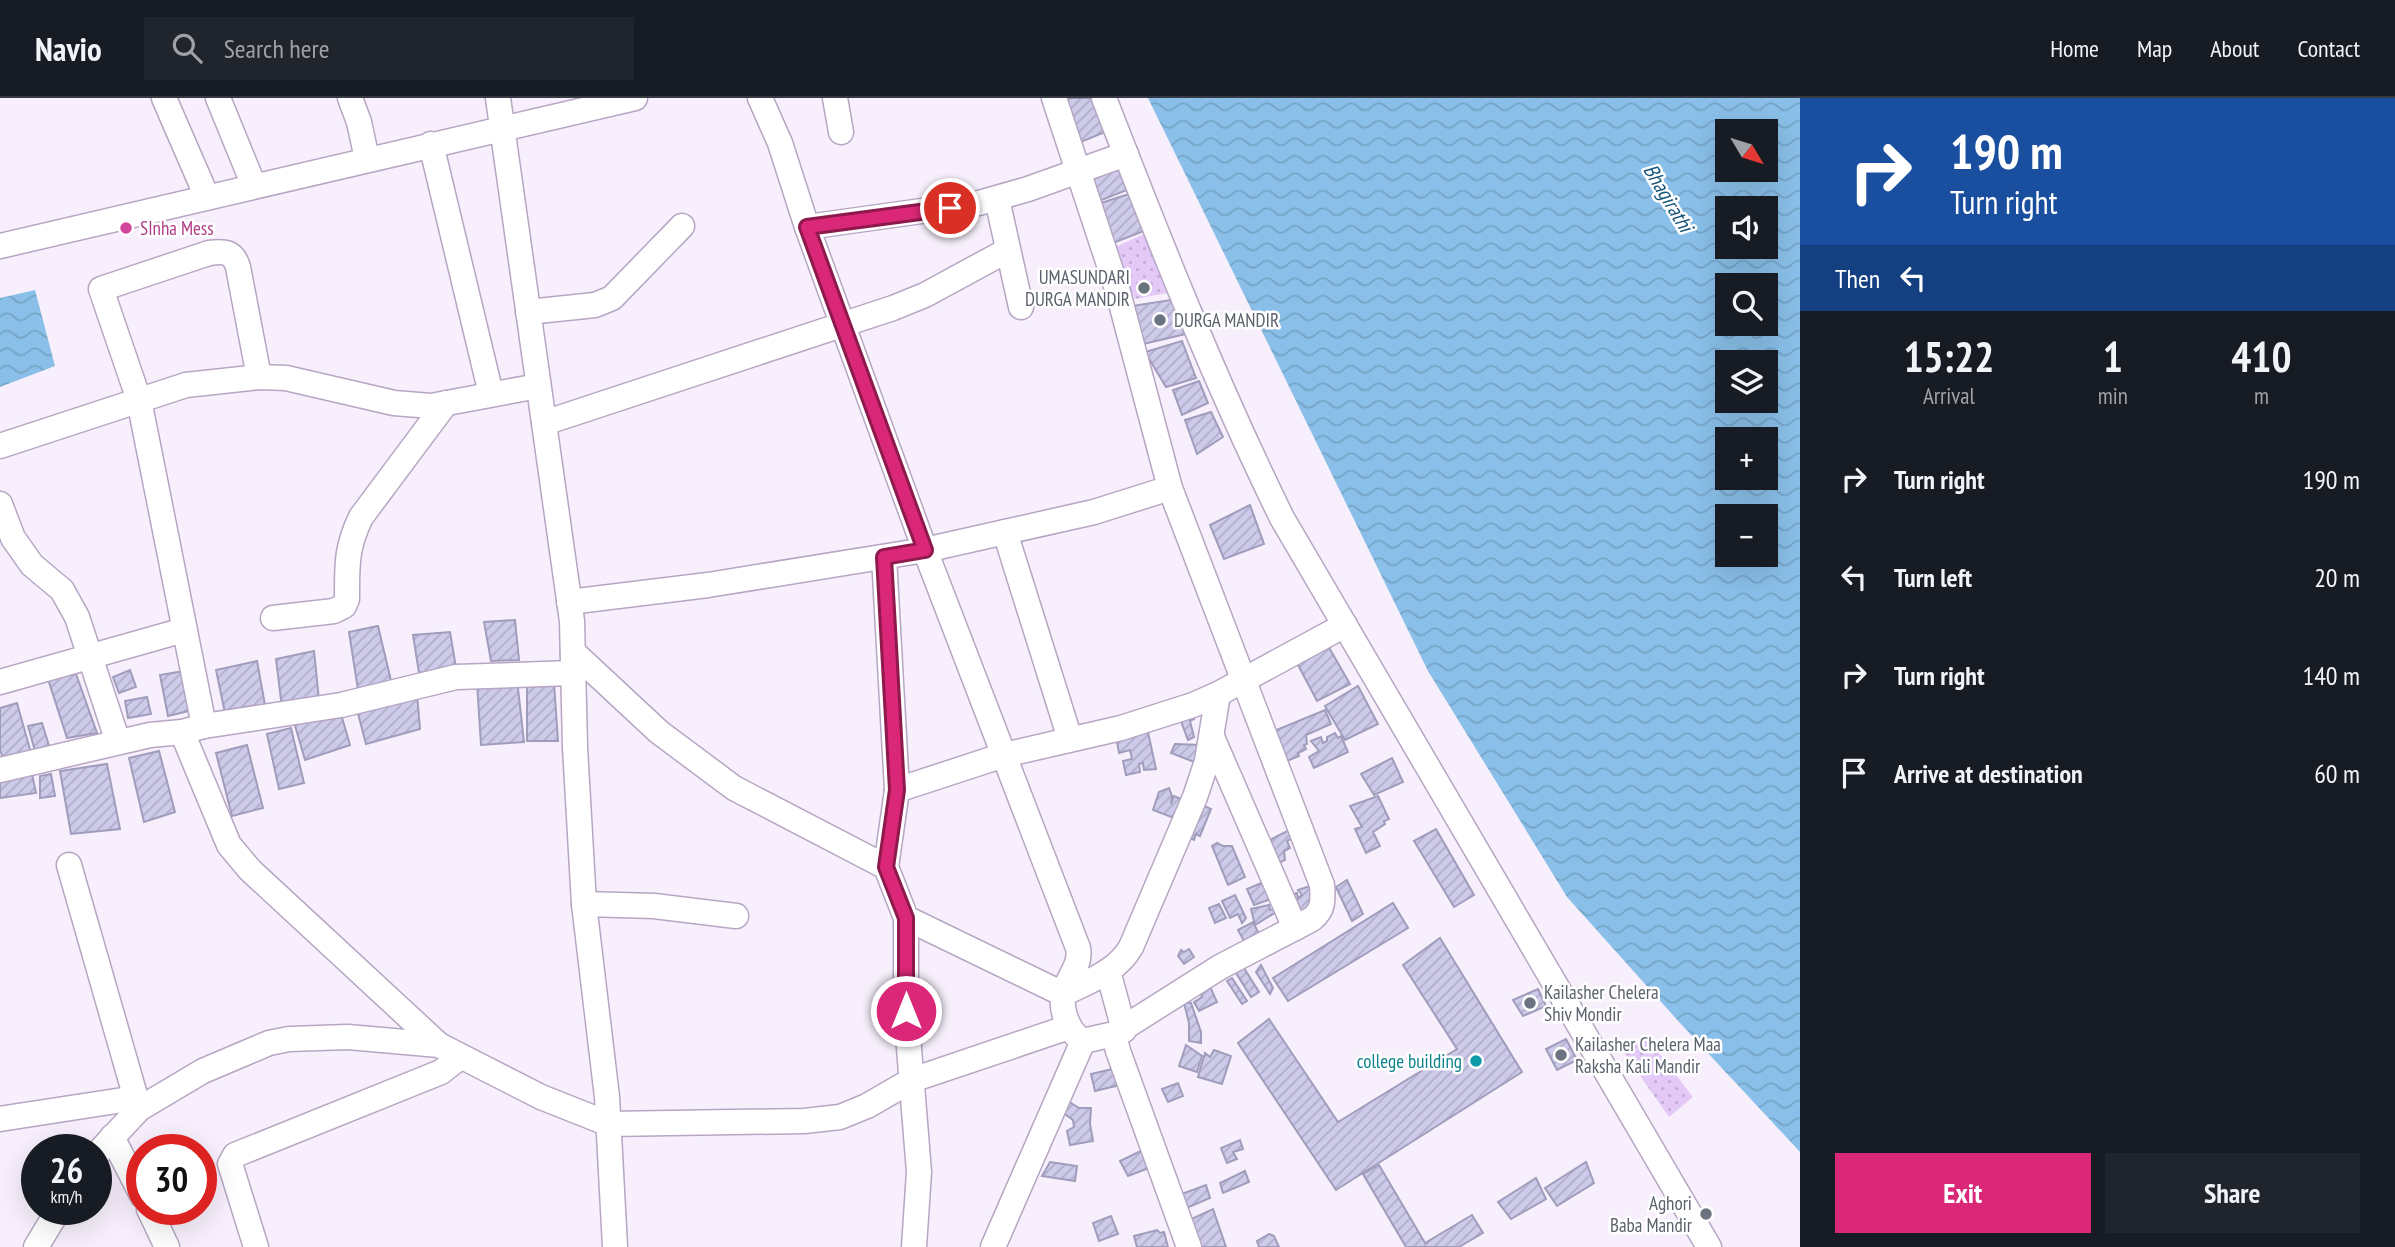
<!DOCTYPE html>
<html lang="en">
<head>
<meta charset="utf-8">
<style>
  body { margin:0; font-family:"PT Sans Narrow",sans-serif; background:#20242c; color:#f1f3f6; height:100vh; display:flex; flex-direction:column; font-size:26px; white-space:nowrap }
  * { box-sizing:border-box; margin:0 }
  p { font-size:23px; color:#9ea1a6 }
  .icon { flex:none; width:38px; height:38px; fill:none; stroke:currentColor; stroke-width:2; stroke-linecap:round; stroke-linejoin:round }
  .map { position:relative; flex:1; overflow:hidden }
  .details { display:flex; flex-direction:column; background:#171b24; width:595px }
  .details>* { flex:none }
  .hud { background:#1a4fa0; color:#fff; overflow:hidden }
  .needle { width:46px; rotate:128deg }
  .fabs { position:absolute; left:1715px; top:21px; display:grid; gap:14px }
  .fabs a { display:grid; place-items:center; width:63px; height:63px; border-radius:0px; background:#171b24; box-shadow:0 7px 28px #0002; font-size:35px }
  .speed { position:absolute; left:21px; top:1036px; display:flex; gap:14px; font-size:35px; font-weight:700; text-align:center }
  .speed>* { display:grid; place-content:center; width:91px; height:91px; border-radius:50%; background:#171b24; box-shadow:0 7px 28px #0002; line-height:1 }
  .speed small { font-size:18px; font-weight:400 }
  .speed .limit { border:10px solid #d22; background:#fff; color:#111 }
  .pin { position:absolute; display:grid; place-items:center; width:60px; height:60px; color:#fff; margin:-30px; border:4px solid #fff; border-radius:50%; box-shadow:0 2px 7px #0007 }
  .me { position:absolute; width:77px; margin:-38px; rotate:0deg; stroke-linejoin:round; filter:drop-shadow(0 0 5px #0008) }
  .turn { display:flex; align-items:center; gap:24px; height:147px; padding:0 35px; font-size:32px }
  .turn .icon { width:91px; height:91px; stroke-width:2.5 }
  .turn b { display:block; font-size:49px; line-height:60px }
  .then { display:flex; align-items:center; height:66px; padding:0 35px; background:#0003; gap:14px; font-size:26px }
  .eta { display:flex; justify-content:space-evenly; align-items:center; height:119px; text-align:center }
  .eta b { font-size:42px; font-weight:700; line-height:49px }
  .primary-button { display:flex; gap:14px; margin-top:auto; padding:14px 35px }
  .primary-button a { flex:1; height:80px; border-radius:0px; background:#db2777; color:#fff; font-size:28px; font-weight:700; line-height:80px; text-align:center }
  .primary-button a+a { background:#20242c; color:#f1f3f6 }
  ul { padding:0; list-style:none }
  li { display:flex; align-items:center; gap:21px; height:98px; padding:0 35px }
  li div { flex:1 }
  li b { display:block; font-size:26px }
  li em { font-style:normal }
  header { display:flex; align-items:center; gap:42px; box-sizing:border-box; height:98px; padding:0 35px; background:#171b24; border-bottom:2px solid #363941 }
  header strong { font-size:33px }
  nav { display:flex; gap:38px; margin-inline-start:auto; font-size:24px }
  .search { width:490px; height:63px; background:#20242c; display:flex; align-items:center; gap:18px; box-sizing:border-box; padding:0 24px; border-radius:0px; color:#9ea1a6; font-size:26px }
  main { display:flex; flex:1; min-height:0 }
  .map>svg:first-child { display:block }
  .grass { fill:url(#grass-dots) }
  .water { fill:url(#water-waves); fill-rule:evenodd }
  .building { fill:url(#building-hatch); stroke:#a09dbc; stroke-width:2 }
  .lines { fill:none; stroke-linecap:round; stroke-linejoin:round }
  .minor-casing { stroke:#b6a6c3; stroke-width:27 }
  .minor { stroke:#fff; stroke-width:24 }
  .route-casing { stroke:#8e194d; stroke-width:18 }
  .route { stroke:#db2777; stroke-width:12 }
  .hotel-dot { fill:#d1479c; stroke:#fff; stroke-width:2.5 }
  .worship-dot { fill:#6b7280; stroke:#fff; stroke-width:2.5 }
  .culture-dot { fill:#0f9aa8; stroke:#fff; stroke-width:2.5 }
  .labels { text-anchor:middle; stroke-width:5; stroke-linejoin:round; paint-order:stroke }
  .hotel-label { font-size:19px; fill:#b23c85; stroke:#fff; text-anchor:start }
  .worship-label { font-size:19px; fill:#5b616d; stroke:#fff; text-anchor:start }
  .culture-label { font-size:19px; fill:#0d838f; stroke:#fff; text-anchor:end }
  .water-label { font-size:21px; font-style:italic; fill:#17557c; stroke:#fff }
</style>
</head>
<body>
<header>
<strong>Navio</strong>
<div class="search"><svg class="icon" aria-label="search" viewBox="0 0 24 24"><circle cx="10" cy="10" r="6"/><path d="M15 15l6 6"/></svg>Search here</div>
<nav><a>Home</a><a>Map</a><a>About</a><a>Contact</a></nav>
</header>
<main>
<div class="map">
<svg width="1800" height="1149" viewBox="0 0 1800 1149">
  <defs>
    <pattern id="grass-dots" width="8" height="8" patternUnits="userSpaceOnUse" patternTransform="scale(1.75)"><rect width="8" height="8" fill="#e4c9f8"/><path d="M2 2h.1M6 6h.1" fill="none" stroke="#c4acd5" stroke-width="1.8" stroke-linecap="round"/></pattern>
    <pattern id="water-waves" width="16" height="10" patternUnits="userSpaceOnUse" patternTransform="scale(1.75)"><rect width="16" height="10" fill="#89bfe8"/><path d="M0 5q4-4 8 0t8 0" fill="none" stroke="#76a4c7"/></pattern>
    <pattern id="building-hatch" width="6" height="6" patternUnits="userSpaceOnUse" patternTransform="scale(1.75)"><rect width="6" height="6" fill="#cdcaea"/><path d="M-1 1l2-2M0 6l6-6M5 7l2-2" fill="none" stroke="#b0adc9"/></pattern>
  </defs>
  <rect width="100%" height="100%" fill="#f7f0fc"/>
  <g class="grass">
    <polygon points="1144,136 1167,195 1135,201 1113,150"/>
    <polygon points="1645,937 1693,999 1669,1019 1624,955"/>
  </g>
  <g class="water">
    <path d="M1148,0H1800V1054L1680,925L1567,799L1428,573ZM1727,33H1766V72H1727ZM1727,110H1766V149H1727ZM1727,187H1766V226H1727ZM1727,264H1766V303H1727ZM1727,341H1766V380H1727ZM1727,418H1766V457H1727Z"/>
    <polygon points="35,192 55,268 0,289 0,200"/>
  </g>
  <g class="building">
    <polygon points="1059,0 1099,0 1110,32 1076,46"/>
    <polygon points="1115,63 1127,92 1099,103 1085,75"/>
    <polygon points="1129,96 1144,133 1113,145 1098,106"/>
    <polygon points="1177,201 1190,235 1143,246 1132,208"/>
    <polygon points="1182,243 1196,280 1166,289 1145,254"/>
    <polygon points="1199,283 1208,305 1182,317 1173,292"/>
    <polygon points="1211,314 1223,339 1197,356 1185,322"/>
    <polygon points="1250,407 1264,446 1224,461 1210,427"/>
    <polygon points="515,522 519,562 491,563 484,524"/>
    <polygon points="378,528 392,587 358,592 349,534"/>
    <polygon points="450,534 456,570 419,575 413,537"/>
    <polygon points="1327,546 1350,586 1317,603 1297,565"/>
    <polygon points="314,553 319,602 282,610 276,561"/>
    <polygon points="257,563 265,607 225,615 216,572"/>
    <polygon points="130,572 136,589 119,595 113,579"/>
    <polygon points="184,573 193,612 168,618 160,577"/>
    <polygon points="76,576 97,635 67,640 48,581"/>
    <polygon points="517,581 524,644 481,647 477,585"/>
    <polygon points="527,583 554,585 558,643 527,643"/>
    <polygon points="1358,588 1378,626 1345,642 1325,608"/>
    <polygon points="417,596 420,631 366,646 356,608"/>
    <polygon points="147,599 151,616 128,620 125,603"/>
    <polygon points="17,605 31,655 3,660 0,652 0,610"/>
    <polygon points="1325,612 1331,626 1306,637 1307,646 1304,647 1306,651 1298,655 1299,658 1287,663 1274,633"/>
    <polygon points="1191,613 1194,621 1190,623 1194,639 1188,642 1179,618"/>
    <polygon points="341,616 350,647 305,662 294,624"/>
    <polygon points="42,625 50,651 35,653 28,628"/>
    <polygon points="1146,625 1156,671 1144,672 1143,665 1139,666 1140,674 1126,677 1123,663 1132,661 1130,652 1119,655 1115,632"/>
    <polygon points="291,630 304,685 279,691 267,636"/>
    <polygon points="1335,635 1338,640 1341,638 1348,654 1314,670 1309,659 1319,653 1311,643 1321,639 1323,645 1327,643 1327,639"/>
    <polygon points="1175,646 1200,647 1194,664 1171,655"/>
    <polygon points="247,647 263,710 232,718 216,655"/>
    <polygon points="159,653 175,714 144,724 129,660"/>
    <polygon points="1392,660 1403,684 1374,697 1361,676"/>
    <polygon points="107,666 120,731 71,736 60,673"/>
    <polygon points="32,676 36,695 0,700 0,682"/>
    <polygon points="51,676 55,698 40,700 40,678"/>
    <polygon points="1169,690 1172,698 1171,706 1174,698 1186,703 1179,722 1153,712 1159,694"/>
    <polygon points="1378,698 1389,721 1384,723 1385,726 1373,734 1380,748 1366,755 1355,731 1362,729 1350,708"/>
    <polygon points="1196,704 1211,711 1200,738 1196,736 1194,742 1182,737"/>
    <polygon points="1295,729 1299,737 1287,743 1290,750 1284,753 1285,762 1271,769 1260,747"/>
    <polygon points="1436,731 1474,797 1454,809 1414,743"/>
    <polygon points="1217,745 1223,748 1232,748 1245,779 1228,787 1212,748"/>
    <polygon points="1347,782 1363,816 1352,823 1336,789"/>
    <polygon points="1266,783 1274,800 1254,807 1247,791"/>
    <polygon points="1310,788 1316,807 1296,815 1290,797 1297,795 1298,800 1302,797 1298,792"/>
    <polygon points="1235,797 1246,820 1242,825 1238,816 1230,820 1222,803"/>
    <polygon points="1393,805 1408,830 1288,903 1273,880"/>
    <polygon points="1219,806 1226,820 1215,825 1209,810"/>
    <polygon points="1269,807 1270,812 1275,811 1276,814 1255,827 1251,811"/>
    <polygon points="1253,824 1259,836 1244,843 1238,832"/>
    <polygon points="1440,840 1522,974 1336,1092 1238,945 1269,921 1338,1024 1457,951 1403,867"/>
    <polygon points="1189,851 1194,859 1184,866 1178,858 1181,852 1184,854"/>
    <polygon points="1261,867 1273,890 1270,896 1256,874"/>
    <polygon points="1244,870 1259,894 1251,899 1236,875"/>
    <polygon points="1232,880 1247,903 1242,906 1227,883"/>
    <polygon points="1208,884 1217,904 1199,913 1194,904 1202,899 1200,894"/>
    <polygon points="1538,891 1546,908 1523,918 1513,902"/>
    <polygon points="1184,905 1191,905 1201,934 1201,945 1189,943 1189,925"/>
    <polygon points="1566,941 1577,962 1557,972 1546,951"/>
    <polygon points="1186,947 1202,958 1197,974 1179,968"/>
    <polygon points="1214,952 1231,958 1222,986 1198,979 1205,955 1210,959"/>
    <polygon points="1117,970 1120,987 1095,993 1091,976"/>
    <polygon points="1178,985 1183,998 1168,1004 1162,991"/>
    <polygon points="1065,1001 1079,1010 1091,1010 1090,1026 1093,1043 1070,1047 1067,1033 1074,1029 1073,1022 1058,1011"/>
    <polygon points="1240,1042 1243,1051 1233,1054 1237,1061 1227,1065 1221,1050"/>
    <polygon points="1147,1050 1152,1069 1128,1078 1120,1063"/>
    <polygon points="1050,1064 1077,1068 1075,1083 1042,1078"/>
    <polygon points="1586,1064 1594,1085 1557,1108 1545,1090"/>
    <polygon points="1379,1067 1425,1145 1472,1117 1483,1135 1459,1149 1406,1149 1363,1076"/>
    <polygon points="1245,1073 1249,1084 1223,1095 1220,1085"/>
    <polygon points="1536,1080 1546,1101 1511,1121 1498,1104"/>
    <polygon points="1206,1087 1210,1100 1182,1112 1176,1098"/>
    <polygon points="1213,1111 1226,1149 1196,1149 1185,1124"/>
    <polygon points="1111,1118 1118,1136 1099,1143 1093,1125"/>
    <polygon points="1157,1132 1160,1135 1164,1134 1168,1149 1137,1149 1134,1138"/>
    <polygon points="1269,1136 1274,1138 1279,1149 1259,1149 1257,1143"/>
  </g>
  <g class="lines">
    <defs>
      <g id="minor">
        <polyline points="164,0 207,99"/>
        <polyline points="218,0 254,88"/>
        <polyline points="350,0 359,24 367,61"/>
        <polyline points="498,0 572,523 575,649 584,806 607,999 615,1149"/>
        <polyline points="835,0 841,34"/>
        <path d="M1054,0L1118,194L1170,390L1322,787C1323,802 1324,811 1312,821L1220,869L1114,936"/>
        <path d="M1104,0C1159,142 1215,284 1282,420L1709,1149"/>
        <polyline points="431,46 491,296"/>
        <polyline points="997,101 1021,209"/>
        <polyline points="807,129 979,105 1028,91 1126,56"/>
        <polyline points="0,148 635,0"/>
        <polyline points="528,214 595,207 612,200 682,128"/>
        <polyline points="544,325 893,210 925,197 1008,152"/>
        <polyline points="0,348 186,287 259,279 286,280 394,305 431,308 538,288"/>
        <path d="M1170,390L1094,414L925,452L1078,850C1083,875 1053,887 1066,921C1070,931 1074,937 1083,943L1114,936L1118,953L1189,1149"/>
        <polyline points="0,406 13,440 32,467 62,492 77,519 118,644"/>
        <polyline points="1005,434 1070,641"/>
        <polyline points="884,459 897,692"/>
        <polyline points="569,504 708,487 925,452 807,129 780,45 760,0"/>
        <path d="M273,520L334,513L344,508L347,501C347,467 346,450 361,419L446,305"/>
        <path d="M573,554L659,634L734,690L886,769L906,820L1063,896C1087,884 1117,874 1131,849L1195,699L1207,663L1218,596"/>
        <polyline points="0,584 184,532"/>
        <path d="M204,628L139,302L101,191L209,155C224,153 233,153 238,169L259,279"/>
        <polyline points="182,634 229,747 250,772 439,947"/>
        <polyline points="1212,639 1295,830"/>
        <polyline points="0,672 150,637 182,634 204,628 341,607 456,579 572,575"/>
        <polyline points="69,767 139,1011"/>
        <polyline points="886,769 897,692 1004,657 1121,630 1193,607 1218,596 1345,527"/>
        <polyline points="584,806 654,808 736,818"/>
        <polyline points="906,820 906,913 919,1074 914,1149"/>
        <polyline points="1108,873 1124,932"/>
        <polyline points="0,1021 136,1000"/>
        <polyline points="112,1039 142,1097"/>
        <polyline points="96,1057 139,1011 203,973 269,945 289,941 348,939 439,947 541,999 609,1026 804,1023 840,1019 867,1008 912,982 1069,929"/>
        <polyline points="149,1111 167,1149"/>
        <polyline points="36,1149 59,1111"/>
        <polyline points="256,1149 232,1072 230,1066 235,1057 441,974 460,959"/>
        <polyline points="993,1149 1083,943"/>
      </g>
    </defs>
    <use href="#minor" class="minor-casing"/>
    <use href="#minor" class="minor"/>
  </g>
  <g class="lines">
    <defs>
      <polyline id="route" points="906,913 906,820 886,769 897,692 884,459 925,452 807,129 950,110"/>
    </defs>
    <use href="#route" class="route-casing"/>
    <use href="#route" class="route"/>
  </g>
  <circle class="hotel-dot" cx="126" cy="130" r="7"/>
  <g class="worship-dot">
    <circle cx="1144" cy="190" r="7"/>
    <circle cx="1160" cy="222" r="7"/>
    <circle cx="1530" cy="905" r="7"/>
    <circle cx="1561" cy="957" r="7"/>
    <circle cx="1706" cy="1116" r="7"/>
  </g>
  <circle class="culture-dot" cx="1476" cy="963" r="7"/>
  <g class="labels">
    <g class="hotel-label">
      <text x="140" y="137">SInha Mess</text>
    </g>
    <g class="worship-label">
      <text x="1130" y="186" text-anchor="end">UMASUNDARI<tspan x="1130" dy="22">DURGA MANDIR</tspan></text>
      <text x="1174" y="229">DURGA MANDIR</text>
      <text x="1544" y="901">Kailasher Chelera<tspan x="1544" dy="22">Shiv Mondir</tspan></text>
      <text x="1575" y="953">Kailasher Chelera Maa<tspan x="1575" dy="22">Raksha Kali Mandir</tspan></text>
      <text x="1692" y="1112" text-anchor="end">Aghori<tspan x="1692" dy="22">Baba Mandir</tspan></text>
    </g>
    <g class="culture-label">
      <text x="1462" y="970">college building</text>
    </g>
    <g class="water-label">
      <text transform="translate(1668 100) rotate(59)" y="7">Bhagirathi</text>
    </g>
  </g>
</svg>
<div class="fabs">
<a><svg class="needle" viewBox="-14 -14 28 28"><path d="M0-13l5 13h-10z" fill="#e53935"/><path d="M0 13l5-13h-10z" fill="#9ea1a6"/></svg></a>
<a><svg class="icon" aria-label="sound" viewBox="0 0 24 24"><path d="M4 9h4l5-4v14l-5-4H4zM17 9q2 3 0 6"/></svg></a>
<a><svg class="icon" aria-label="search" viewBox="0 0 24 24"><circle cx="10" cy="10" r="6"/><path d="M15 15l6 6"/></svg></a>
<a><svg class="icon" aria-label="layers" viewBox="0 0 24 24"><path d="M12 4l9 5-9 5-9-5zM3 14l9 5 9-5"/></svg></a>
<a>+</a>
<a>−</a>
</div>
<div class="speed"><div>26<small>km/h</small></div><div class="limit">30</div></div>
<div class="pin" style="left:950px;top:110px;background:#d93025"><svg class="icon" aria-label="arrive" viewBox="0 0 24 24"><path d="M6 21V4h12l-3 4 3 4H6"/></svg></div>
<svg class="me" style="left:906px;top:913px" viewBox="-20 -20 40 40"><circle r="17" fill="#db2777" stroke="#fff" stroke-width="3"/><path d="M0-11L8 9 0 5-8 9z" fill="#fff"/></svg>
</div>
<section class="details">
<div class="hud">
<div class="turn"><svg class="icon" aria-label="right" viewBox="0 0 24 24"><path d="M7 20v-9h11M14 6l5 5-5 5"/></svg><div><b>190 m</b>Turn right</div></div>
<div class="then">Then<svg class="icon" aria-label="left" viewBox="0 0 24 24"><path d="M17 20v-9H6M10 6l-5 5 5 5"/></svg></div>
</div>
<div class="eta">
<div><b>15:22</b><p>Arrival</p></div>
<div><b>1</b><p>min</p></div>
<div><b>410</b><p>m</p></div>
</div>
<ul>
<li><svg class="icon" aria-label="right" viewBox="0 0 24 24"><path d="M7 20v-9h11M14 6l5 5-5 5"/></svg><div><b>Turn right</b></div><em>190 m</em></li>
<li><svg class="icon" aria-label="left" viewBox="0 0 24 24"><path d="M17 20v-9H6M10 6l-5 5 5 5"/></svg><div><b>Turn left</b></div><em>20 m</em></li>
<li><svg class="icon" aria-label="right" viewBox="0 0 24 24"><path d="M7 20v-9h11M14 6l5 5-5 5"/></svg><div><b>Turn right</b></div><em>140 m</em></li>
<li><svg class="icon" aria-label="arrive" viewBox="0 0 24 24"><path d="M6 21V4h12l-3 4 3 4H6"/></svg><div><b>Arrive at destination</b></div><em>60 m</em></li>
</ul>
<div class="primary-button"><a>Exit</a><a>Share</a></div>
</section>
</main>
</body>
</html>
